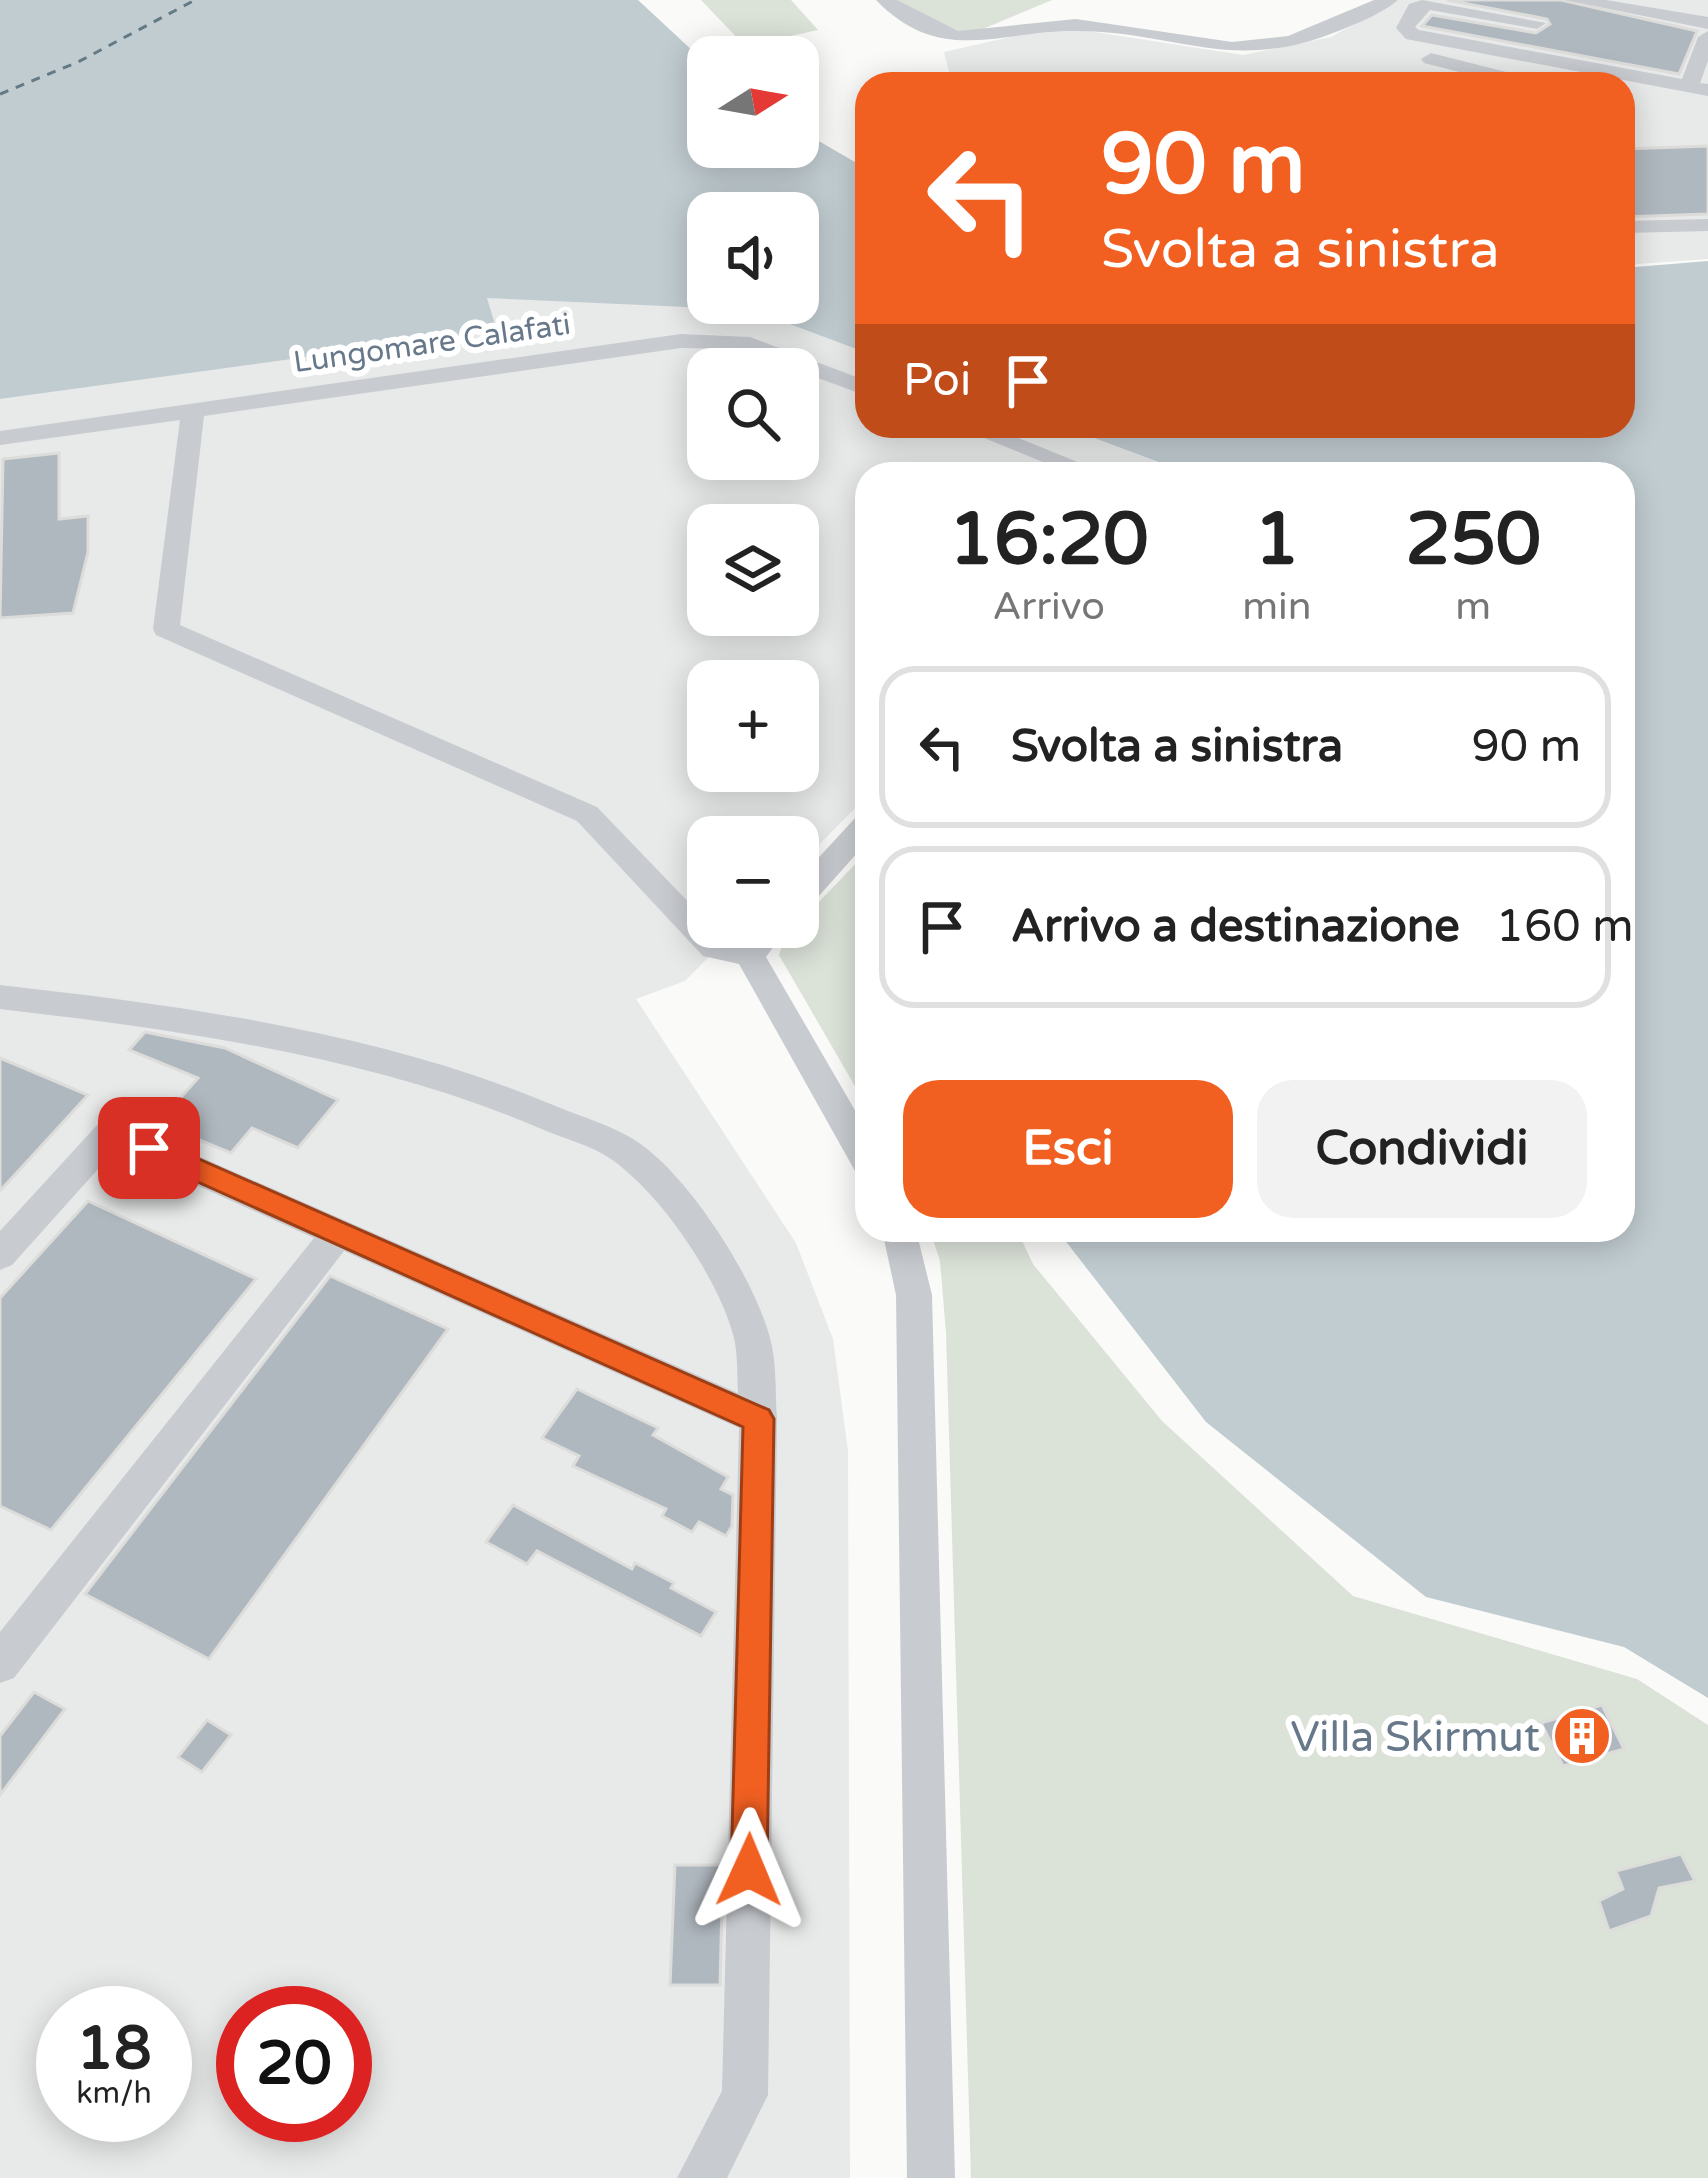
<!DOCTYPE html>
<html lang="it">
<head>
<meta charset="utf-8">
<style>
  body { margin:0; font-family:"Varela Round",sans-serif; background:#f2f2f2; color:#222; height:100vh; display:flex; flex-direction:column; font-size:45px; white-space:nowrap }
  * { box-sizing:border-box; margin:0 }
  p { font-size:39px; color:#767676 }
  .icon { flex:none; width:66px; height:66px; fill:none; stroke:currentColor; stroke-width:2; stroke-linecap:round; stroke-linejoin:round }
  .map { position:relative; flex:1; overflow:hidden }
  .panel { position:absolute; left:855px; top:462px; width:780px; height:780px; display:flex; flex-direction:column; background:#fff; border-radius:36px; box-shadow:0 6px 30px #0003 }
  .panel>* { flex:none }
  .guide { position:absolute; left:855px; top:72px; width:780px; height:366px; border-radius:36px; box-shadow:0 6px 30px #0003; background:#f15f21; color:#fff; overflow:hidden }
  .needle { width:78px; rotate:79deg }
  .buttons { position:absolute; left:687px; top:36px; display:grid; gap:24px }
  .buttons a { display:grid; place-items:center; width:132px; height:132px; border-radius:24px; background:#fff; box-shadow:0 6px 30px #0003; font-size:60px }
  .speed { position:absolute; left:36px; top:1986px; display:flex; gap:24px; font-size:60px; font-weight:700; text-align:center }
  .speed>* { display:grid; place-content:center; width:156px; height:156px; border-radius:50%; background:#fff; box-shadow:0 6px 30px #0003; line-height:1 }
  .speed small { font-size:30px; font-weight:400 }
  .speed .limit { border:18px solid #d22; background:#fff; color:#111 }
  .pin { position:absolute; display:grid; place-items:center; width:102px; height:102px; color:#fff; margin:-51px; border-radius:24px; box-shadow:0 6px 18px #0006 }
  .me { position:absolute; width:132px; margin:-66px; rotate:1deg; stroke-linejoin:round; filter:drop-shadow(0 0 9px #0008) }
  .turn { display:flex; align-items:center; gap:42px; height:252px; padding:0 48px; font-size:54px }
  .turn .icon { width:156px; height:156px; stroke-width:2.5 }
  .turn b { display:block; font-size:84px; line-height:102px }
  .then { display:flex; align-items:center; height:114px; padding:0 48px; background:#0003; gap:24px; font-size:45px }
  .eta { display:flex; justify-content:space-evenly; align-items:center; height:204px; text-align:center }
  .eta b { font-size:72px; font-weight:800; line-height:84px }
  .primary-button { display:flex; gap:24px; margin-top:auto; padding:24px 48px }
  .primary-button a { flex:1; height:138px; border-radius:36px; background:#f15f21; color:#fff; font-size:48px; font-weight:800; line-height:138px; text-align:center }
  .primary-button a+a { background:#f2f2f2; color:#222 }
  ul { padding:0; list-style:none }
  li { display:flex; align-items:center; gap:36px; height:162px; margin:0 24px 18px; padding:0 24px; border:6px solid #e0e0e0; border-radius:36px }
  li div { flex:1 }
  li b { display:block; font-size:45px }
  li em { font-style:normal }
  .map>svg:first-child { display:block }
  .built { fill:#e8e9e9; fill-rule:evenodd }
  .green { fill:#dbe2d8 }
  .water { fill:#c1ccd1; fill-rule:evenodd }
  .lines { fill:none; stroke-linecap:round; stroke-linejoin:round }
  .ferry { stroke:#637a85; stroke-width:3; stroke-dasharray:9 8; stroke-linecap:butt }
  .building { fill:#b0b8bf; stroke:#dcdcda; stroke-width:3 }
  .minor { fill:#c8cbd0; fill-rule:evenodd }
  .route { fill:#f15f21; stroke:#9d3e15; stroke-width:3 }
  .labels { text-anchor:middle; stroke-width:12; stroke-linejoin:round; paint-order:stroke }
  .far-street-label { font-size:30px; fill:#67788b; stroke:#fff }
  .near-poi-label { font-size:42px; fill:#67788b; stroke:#fff; text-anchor:end }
</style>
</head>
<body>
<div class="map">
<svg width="1708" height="2178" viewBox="0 0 1708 2178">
  <rect width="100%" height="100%" fill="#fafaf8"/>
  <g class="built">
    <polygon points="1398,0 1708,0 1708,259 1623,265 1623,84 952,84 944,52 1024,34 1082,30 1243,55 1331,37"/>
    <path d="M486,297L752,310L867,353V426H1062L1191,474H867V796L798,866V837H708V927H738L685,981L636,999L796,1243L833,1339L848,1451L850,2178H0V399L496,331ZM708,369H798V459H708ZM708,525H798V615H708ZM708,681H798V771H708ZM63,2013H165V2115H63ZM243,2013H345V2115H243Z"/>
  </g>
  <g class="green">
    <polygon points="701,0 791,0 818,30 745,46"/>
    <polygon points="891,0 1052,0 978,31 950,33"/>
    <polygon points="867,852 867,1107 779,955 785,937"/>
    <polygon points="930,1230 1017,1230 1033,1264 1162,1421 1353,1596 1637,1679 1708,1725 1708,2178 971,2178 946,1332 940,1261"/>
  </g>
  <g class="water">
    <path d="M0,0H638L708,65V147H798V129L867,169V353L752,310L487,298L497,331L0,399ZM708,213H798V303H708Z"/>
    <polygon points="1708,261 1708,1698 1624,1647 1426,1597 1206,1422 1057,1230 1623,1230 1623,474 1191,474 1062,426 1623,426 1623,268"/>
  </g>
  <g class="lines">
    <polyline class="ferry" points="0,94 78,62 195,0"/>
  </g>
  <g class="building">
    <polygon points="1447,0 1561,0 1697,31 1679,74 1422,26 1432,15 1536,33 1550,24 1547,19"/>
    <polygon points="1708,146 1708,214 1623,217 1623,149"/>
    <polygon points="59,453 59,519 88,516 88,552 73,613 0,618 3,459"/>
    <polygon points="145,1032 225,1048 338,1100 298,1148 252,1128 231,1153 158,1123 198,1078 129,1050"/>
    <polygon points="0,1058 88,1095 0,1191"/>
    <polygon points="88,1201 256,1279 51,1530 0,1506 0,1298"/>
    <polygon points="330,1276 448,1329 209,1659 85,1594"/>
    <polygon points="577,1389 658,1428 653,1435 728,1477 721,1489 733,1495 732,1526 726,1536 699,1522 692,1532 662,1516 666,1509 573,1466 579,1456 542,1438"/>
    <polygon points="513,1505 632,1569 635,1563 674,1583 671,1588 716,1612 701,1636 537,1551 527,1564 486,1542"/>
    <polygon points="34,1692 65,1709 0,1795 0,1736"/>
    <polygon points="1602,1705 1624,1749 1563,1766 1541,1723"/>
    <polygon points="207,1720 231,1735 202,1772 178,1757"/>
    <polygon points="1681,1854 1695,1881 1659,1888 1651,1916 1609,1931 1599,1901 1623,1889 1616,1871"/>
    <polygon points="675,1865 723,1865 720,1985 670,1985"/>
  </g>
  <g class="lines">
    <g class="minor">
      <path d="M876,0H897L958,31L1076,19L1232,42L1288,36L1374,0H1398C1383,13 1360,22 1341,30C1232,75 1181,32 1077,31C999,30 941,67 876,0Z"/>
      <polygon points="1422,0 1546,23 1537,29 1430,10 1415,27 1419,30 1682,79 1698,37 1708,31 1708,61 1700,83 1708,84 1708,96 1406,39 1396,28 1409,4"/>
      <polygon points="1565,0 1606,0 1708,17 1708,29"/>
      <polygon points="1431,53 1538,80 1541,84 1507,84 1424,63 1421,59"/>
      <polygon points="1708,219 1708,231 1623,233 1623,221"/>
      <polygon points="681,334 750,337 867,381 867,396 739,349 681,348 204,416 180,625 597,807 724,939 742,942 755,927 788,927 766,957 867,1131 867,1175 855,1171 739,964 703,956 577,821 156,635 153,629 180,420 0,445 0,431"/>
      <polygon points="955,426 989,426 1107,474 1072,474"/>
      <polygon points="867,813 867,842 809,907 798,910 798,880 857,816"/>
      <path d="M0,985C186,1006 385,1033 558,1107C582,1117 610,1125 633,1139C686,1171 754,1277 770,1338C777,1363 775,1393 777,1419L768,2095L727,2178H677L722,2091L739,1428L344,1251L14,1678L0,1683V1632L314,1238L116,1149L12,1265L0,1270V1231L99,1123H123L738,1393C737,1375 738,1355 734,1338C719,1279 661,1194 611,1159C593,1146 565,1139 544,1130C375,1057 181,1030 0,1009Z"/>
      <polygon points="882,1230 916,1230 932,1295 955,2178 907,2178 896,1295"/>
    </g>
  </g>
  <polygon class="route" points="149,1137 769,1410 774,1419 767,1870 762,1882 749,1888 737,1882 731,1870 743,1427 140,1156 140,1140"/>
  <defs>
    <symbol id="building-disc" viewBox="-11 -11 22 22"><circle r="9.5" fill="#f15f21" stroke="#fff"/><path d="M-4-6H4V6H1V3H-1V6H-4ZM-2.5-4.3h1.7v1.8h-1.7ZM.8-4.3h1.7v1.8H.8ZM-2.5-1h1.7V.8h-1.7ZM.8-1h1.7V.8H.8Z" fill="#fff"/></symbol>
  </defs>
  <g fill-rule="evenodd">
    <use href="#building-disc" x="1549" y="1703" width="66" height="66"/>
  </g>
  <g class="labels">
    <g class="far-street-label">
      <text transform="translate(432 343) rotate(-8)" y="10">Lungomare Calafati</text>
    </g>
    <g class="near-poi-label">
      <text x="1540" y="1751">Villa Skirmut</text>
    </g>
  </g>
</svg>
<div class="buttons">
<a><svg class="needle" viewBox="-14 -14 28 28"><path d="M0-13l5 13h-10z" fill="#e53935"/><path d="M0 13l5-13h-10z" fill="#767676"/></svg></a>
<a><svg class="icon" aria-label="sound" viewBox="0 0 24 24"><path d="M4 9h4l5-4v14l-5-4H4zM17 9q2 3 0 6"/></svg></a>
<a><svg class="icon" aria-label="search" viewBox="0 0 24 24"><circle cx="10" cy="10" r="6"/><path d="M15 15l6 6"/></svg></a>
<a><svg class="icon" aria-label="layers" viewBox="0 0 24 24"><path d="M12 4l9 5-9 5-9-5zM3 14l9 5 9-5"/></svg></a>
<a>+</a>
<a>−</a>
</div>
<div class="speed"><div>18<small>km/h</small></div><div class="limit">20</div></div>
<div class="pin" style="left:149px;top:1148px;background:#d93025"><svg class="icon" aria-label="arrive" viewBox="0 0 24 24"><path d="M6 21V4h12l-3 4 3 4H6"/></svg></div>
<svg class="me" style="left:749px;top:1870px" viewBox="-20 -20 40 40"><path d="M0-17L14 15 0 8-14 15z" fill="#f15f21" stroke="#fff" stroke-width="4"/></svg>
<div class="guide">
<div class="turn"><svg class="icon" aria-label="left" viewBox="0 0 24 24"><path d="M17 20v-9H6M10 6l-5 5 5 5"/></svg><div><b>90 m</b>Svolta a sinistra</div></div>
<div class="then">Poi<svg class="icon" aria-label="arrive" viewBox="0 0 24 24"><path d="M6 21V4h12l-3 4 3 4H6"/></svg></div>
</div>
<section class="panel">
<div class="eta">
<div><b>16:20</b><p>Arrivo</p></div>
<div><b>1</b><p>min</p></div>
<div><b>250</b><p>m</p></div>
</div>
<ul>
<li><svg class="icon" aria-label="left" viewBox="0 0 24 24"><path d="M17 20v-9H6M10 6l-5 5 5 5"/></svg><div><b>Svolta a sinistra</b></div><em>90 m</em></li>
<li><svg class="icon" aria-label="arrive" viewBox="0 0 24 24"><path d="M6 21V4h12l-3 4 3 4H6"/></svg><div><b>Arrivo a destinazione</b></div><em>160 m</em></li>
</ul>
<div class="primary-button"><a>Esci</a><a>Condividi</a></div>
</section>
</div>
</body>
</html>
